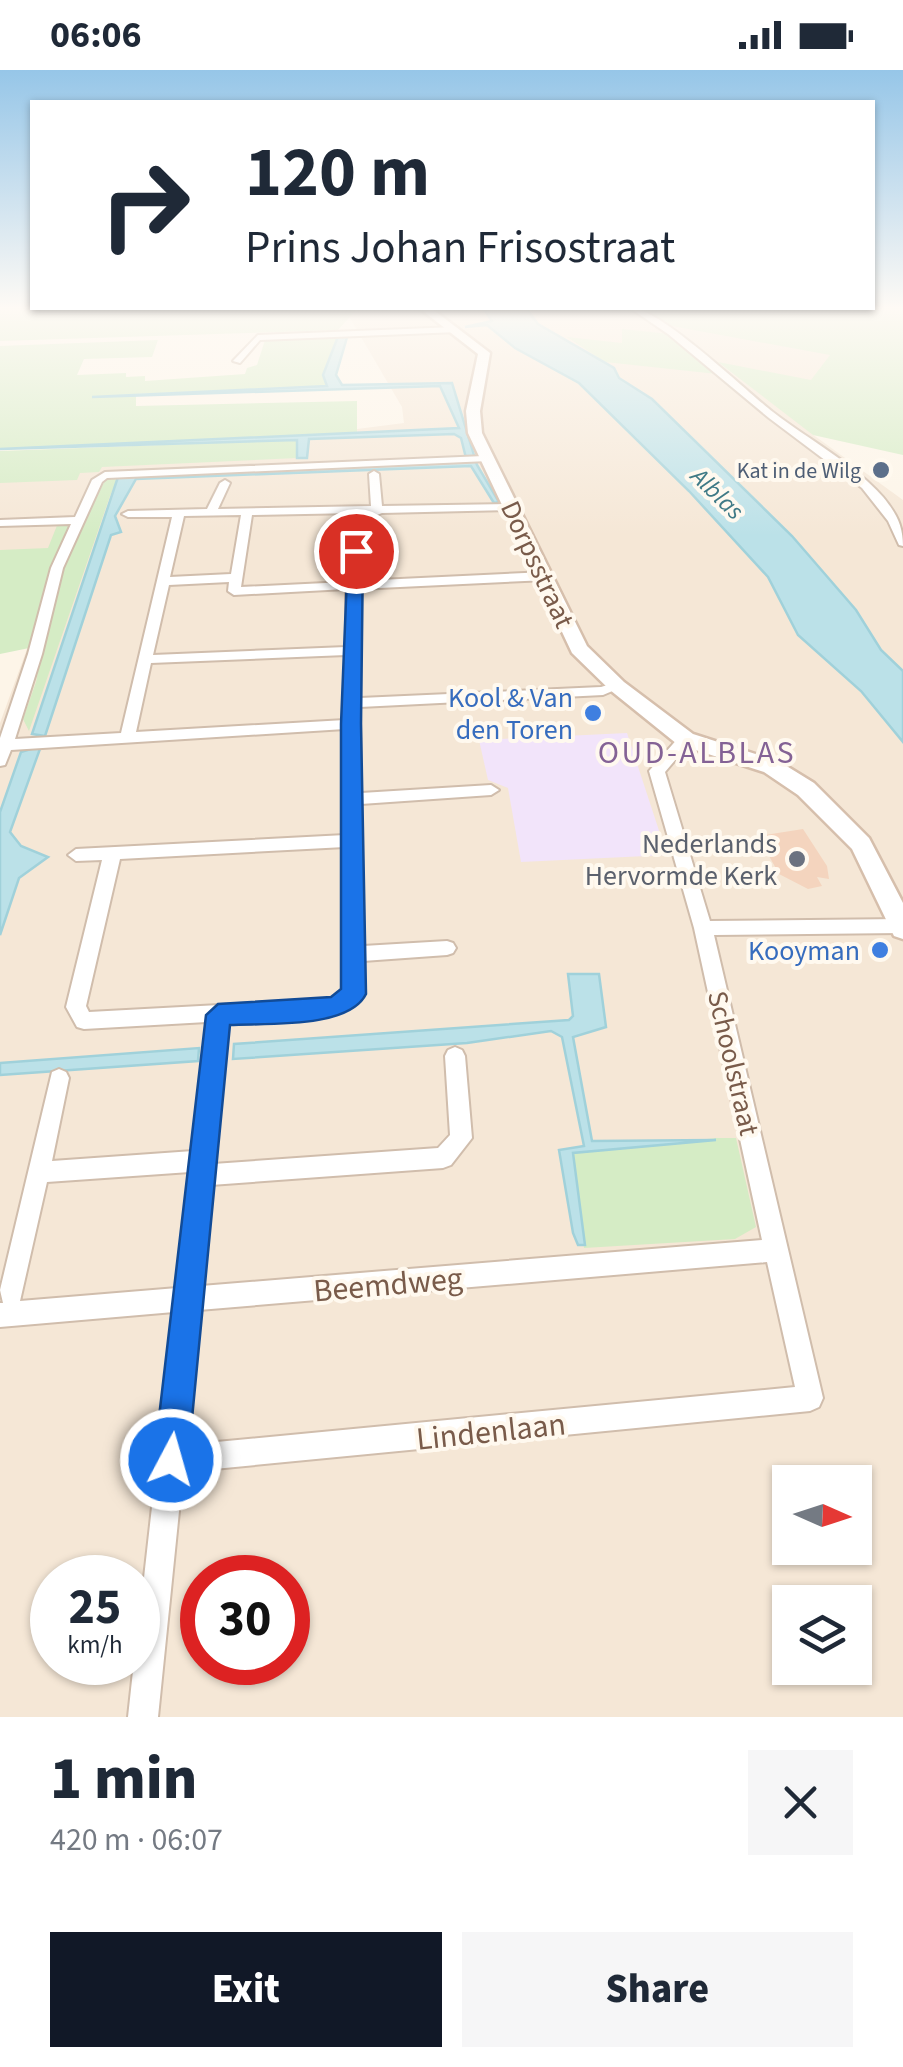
<!DOCTYPE html>
<html lang="en">
<head>
<meta charset="utf-8">
<style>
  body { margin:0; font-family:"Source Sans 3",sans-serif; background:#f6f6f7; color:#1f2937; height:100vh; display:flex; flex-direction:column; font-size:38px; white-space:nowrap }
  * { box-sizing:border-box; margin:0 }
  p { font-size:32px; color:#747a83 }
  .icon { flex:none; width:55px; height:55px; fill:none; stroke:currentColor; stroke-width:2; stroke-linecap:round; stroke-linejoin:round }
  .map { position:relative; height:1647px; overflow:hidden }
  .details { display:flex; flex-direction:column; background:#fff; flex:1 }
  .details>* { flex:none }
  .top-card { position:absolute; left:30px; top:30px; width:845px; height:210px; border-radius:0px; box-shadow:0 2px 8px #0004; background:#fff; color:#1f2937; overflow:hidden }
  .needle { width:65px; rotate:93deg }
  .controls { position:absolute; left:772px; top:1395px; display:grid; gap:20px }
  .controls a { display:grid; place-items:center; width:100px; height:100px; border-radius:0px; background:#fff; box-shadow:0 2px 8px #0004; font-size:50px }
  .speed { position:absolute; left:30px; top:1485px; display:flex; gap:20px; font-size:50px; font-weight:700; text-align:center }
  .speed>* { display:grid; place-content:center; width:130px; height:130px; border-radius:50%; background:#fff; box-shadow:0 2px 8px #0004; line-height:1 }
  .speed small { font-size:25px; font-weight:400 }
  .speed .limit { border:15px solid #d22; background:#fff; color:#111 }
  .pin { position:absolute; display:grid; place-items:center; width:85px; height:85px; color:#fff; margin:-42px; border:5px solid #fff; border-radius:50%; box-shadow:0 2px 10px #0007 }
  .me { position:absolute; width:110px; margin:-55px; rotate:6deg; stroke-linejoin:round; filter:drop-shadow(0 0 8px #0008) }
  .turn { display:flex; align-items:center; gap:35px; height:210px; padding:0 50px; font-size:45px }
  .turn .icon { width:130px; height:130px; stroke-width:2.5 }
  .turn b { display:block; font-size:70px; line-height:85px }
  .round { display:grid; place-items:center; flex:none; width:105px; height:105px; border-radius:0px; background:#f6f6f7 }
  .overview { display:flex; align-items:center; justify-content:space-between; height:170px; padding:0 50px }
  h1 { font-size:60px; font-weight:800; line-height:75px }
  .primary-button { display:flex; gap:20px; margin-top:auto; padding:20px 50px }
  .primary-button a { flex:1; height:115px; border-radius:0px; background:#111827; color:#fff; font-size:40px; font-weight:800; line-height:115px; text-align:center }
  .primary-button a+a { background:#f6f6f7; color:#1f2937 }
  .status { display:flex; justify-content:space-between; align-items:center; height:70px; padding:0 50px; background:#fff; direction:ltr }
  .status svg { height:28px; fill:currentColor }
  .map>svg:first-child { display:block }
  .residential { fill:#f5e7d6; fill-rule:evenodd }
  .education { fill:#f2e4fa }
  .green { fill:#d5ecc5 }
  .water { fill:#bbe1e8; stroke:#a0d1da; stroke-width:2.5 }
  .building { fill:#f4d4be }
  .lines { fill:none; stroke-linecap:round; stroke-linejoin:round }
  .street-casing { stroke:#d0bdac; stroke-width:4 }
  .secondary-casing { stroke:#d6bfac; stroke-width:5 }
  .street { fill:#fff; fill-rule:evenodd }
  .secondary { fill:#fff; fill-rule:evenodd }
  .route { fill:#1a73e8; stroke:#114b97; stroke-width:2.5 }
  .service-dot { fill:#5c6f8a; stroke:#fff9ef; stroke-width:4 }
  .shop-dot { fill:#3f7fe0; stroke:#fff9ef; stroke-width:4 }
  .worship-dot { fill:#6b7280; stroke:#fff9ef; stroke-width:4 }
  .labels { text-anchor:middle; stroke-width:8; stroke-linejoin:round; paint-order:stroke }
  .far-service-label { font-size:22px; fill:#4e5e75; stroke:#fff9ef; text-anchor:end }
  .far-water-label { font-size:25px; font-style:italic; fill:#3f7a86; stroke:#fff9ef }
  .street-label { font-size:28px; fill:#795b4a; stroke:#fff9ef }
  .shop-label { font-size:28px; fill:#366cbe; stroke:#fff9ef; text-anchor:end }
  .worship-label { font-size:28px; fill:#5b616d; stroke:#fff9ef; text-anchor:end }
  .quarter-label { font-size:32px; letter-spacing:2.5px; fill:#846295; stroke:#fff9ef }
  .near-street-label { font-size:32px; fill:#795b4a; stroke:#fff9ef }
</style>
</head>
<body>
<div class="status"><b>06:06</b><svg viewBox="0 0 49 12"><path d="M0 12V9h3v3zM5 12V6h3v6zM10 12V3h3v9zM15 12V0h3v12zM26 1h20v11H26zM47 4h2v5h-2z"/></svg></div>
<div class="map">
<svg width="903" height="1647" viewBox="0 0 903 1647">
  <rect width="100%" height="100%" fill="#fdf5e8"/>
  <path class="residential" d="M344,238H651L839,285L812,364L903,430V1647H0V653L47,524L0,527V405L404,353L402,337ZM790,1412H855V1478H790ZM52,1508H138V1592H52ZM202,1508H288V1592H202ZM790,1532H855V1598H790Z"/>
  <polygon class="education" points="627,663 667,785 521,792 508,718 488,710 479,670"/>
  <g class="green">
    <polygon points="0,236 32,238 358,238 338,260 0,271"/>
    <polygon points="903,236 903,385 813,365 718,292 811,310 830,285 672,256 642,238"/>
    <polygon points="622,259 670,264 717,304 605,292 567,267 622,273"/>
    <polygon points="339,264 323,305 328,316 136,324 136,336 357,331 357,364 0,379 0,276 158,270 152,287 84,289 77,305 126,303 126,307 145,306 145,311 245,304 247,298 257,295 265,270"/>
    <polygon points="298,370 297,388 102,397 99,402 80,403 77,410 0,413 0,381"/>
    <polygon points="118,407 110,426 29,661 23,649 36,612 53,522 102,416 106,409"/>
    <polygon points="58,453 75,455 43,525 34,577 0,584 0,480 48,478"/>
    <polygon points="716,1068 736,1068 756,1157 735,1169 584,1178 573,1083"/>
  </g>
  <g class="water">
    <polygon points="483,238 526,238 538,254 614,298 619,308 652,329 792,466 856,540 881,580 903,601 903,672 861,621 798,565 768,507 689,421 579,313 515,278 487,255 465,257 492,251"/>
    <polygon points="339,264 348,264 336,305 342,315 452,313 477,395 499,432 494,433 471,396 136,409 115,446 121,462 111,465 45,666 32,664 118,407 467,392 461,368 454,364 309,369 307,388 297,388 297,370 0,379 459,358 440,316 92,327 327,316 323,305"/>
    <polygon points="41,676 10,762 21,776 48,787 19,808 0,865 0,742 21,682"/>
    <polygon points="568,904 599,904 606,957 573,967 592,1071 716,1070 573,1083 585,1175 578,1175 573,1163 559,1080 584,1076 562,967 551,961 467,973 233,989 234,974 569,950 573,946"/>
    <polygon points="199,978 198,991 0,1005 0,993"/>
  </g>
  <polygon class="building" points="803,759 827,796 829,809 817,807 822,816 808,819 779,804 758,766"/>
  <g class="lines">
    <defs>
      <g id="street">
        <path d="M630,238C658,236 746,321 773,342C809,370 852,392 883,427C896,443 903,455 903,476L899,475L888,451L862,418L769,348L668,264Z"/>
        <polygon points="455,257 458,262 260,270 240,293 233,291 258,265"/>
        <path d="M484,386L488,387V391L107,408L102,412L63,498L42,584L15,669L121,663L172,447H128L122,444L128,441L207,439L220,413L225,410L230,413L218,439L371,436L369,404L374,401L379,404L382,436L512,434L518,437L512,440L382,443L377,445L367,443L358,511L547,502L553,506L547,510L358,519L360,628L601,617L617,612L624,616L603,625L360,637L361,723L491,715L499,720L491,725L361,734L363,876L447,871L453,873L456,878L453,883L447,885L363,891C363,902 367,922 360,930C340,953 258,950 227,951L213,1094L438,1078L450,1065L445,986L448,980L455,977L462,980L465,986L472,1068L451,1095L443,1098L211,1115L201,1216L762,1170L694,858L649,701L680,666L685,664L693,669L665,702L710,851L903,849L902,863L714,865L823,1328L819,1337L810,1341L183,1402L158,1647H128L134,1592H138V1561L174,1242L0,1257V1233H3L0,1220L52,1002L59,999L66,1002L69,1008L52,1091L193,1081L207,952L84,959L77,957L66,937L102,790L76,791L68,785L76,779L345,765V659L11,680L5,695L0,696V668L28,584L51,498L71,454L0,456V450L75,447L92,410L105,402ZM356,443L346,512L241,517L252,445ZM241,445L231,504L170,507L184,446ZM229,512L228,521L234,525L346,519V577L153,585L169,515ZM346,585L345,650L136,662L151,593ZM345,777L344,920L332,929L89,942L86,936L120,789ZM190,1102L177,1218L20,1231L47,1112ZM767,1192L795,1317L185,1375L199,1240Z"/>
      </g>
      <polygon id="secondary" points="419,238 431,238 490,283 480,341 482,363 587,576 624,612 693,664 780,692 814,713 869,768 903,833 903,869 894,866 852,779 798,725 764,702 677,674 610,620 572,583 468,363 466,341 478,284"/>
    </defs>
    <use href="#street" class="street-casing"/>
    <use href="#secondary" class="secondary-casing"/>
    <use href="#street" class="street"/>
    <use href="#secondary" class="secondary"/>
  </g>
  <linearGradient id="sky" x2="0" y2="1"><stop stop-color="#96c6e8"/><stop offset="0.51" stop-color="#fefaf5"/><stop offset="1" stop-color="#fefaf5" stop-opacity="0"/></linearGradient>
  <rect width="903" height="466" fill="url(#sky)"/>
  <path class="route" d="M356,476L363,481L361,654L366,924C349,959 265,953 230,955L188,1390L183,1402L171,1407L159,1402L154,1390L206,945L218,934L331,927L341,919V654L348,481Z"/>
  <circle class="service-dot" cx="881" cy="400" r="10"/>
  <g class="shop-dot">
    <circle cx="593" cy="643" r="10"/>
    <circle cx="880" cy="880" r="10"/>
  </g>
  <circle class="worship-dot" cx="797" cy="789" r="10"/>
  <g class="labels">
    <g class="far-service-label">
      <text x="861" y="408">Kat in de Wilg</text>
    </g>
    <g class="far-water-label">
      <text transform="translate(718 423) rotate(44)" y="9">Alblas</text>
    </g>
    <g class="street-label">
      <text transform="translate(538 494) rotate(65)" y="10">Dorpsstraat</text>
      <text transform="translate(734 993) rotate(77)" y="10">Schoolstraat</text>
    </g>
    <g class="shop-label">
      <text x="573" y="637">Kool &amp; Van<tspan x="573" dy="32">den Toren</tspan></text>
      <text x="860" y="890">Kooyman</text>
    </g>
    <g class="worship-label">
      <text x="777" y="783">Nederlands<tspan x="777" dy="32">Hervormde Kerk</tspan></text>
    </g>
    <g class="quarter-label">
      <text x="697" y="693">OUD-ALBLAS</text>
    </g>
    <g class="near-street-label">
      <text transform="translate(388 1214) rotate(-5)" y="11">Beemdweg</text>
      <text transform="translate(491 1361) rotate(-6)" y="11">Lindenlaan</text>
    </g>
  </g>
</svg>
<div class="controls">
<a><svg class="needle" viewBox="-14 -14 28 28"><path d="M0-13l5 13h-10z" fill="#e53935"/><path d="M0 13l5-13h-10z" fill="#747a83"/></svg></a>
<a><svg class="icon" aria-label="layers" viewBox="0 0 24 24"><path d="M12 4l9 5-9 5-9-5zM3 14l9 5 9-5"/></svg></a>
</div>
<div class="speed"><div>25<small>km/h</small></div><div class="limit">30</div></div>
<div class="pin" style="left:356px;top:481px;background:#d93025"><svg class="icon" aria-label="arrive" viewBox="0 0 24 24"><path d="M6 21V4h12l-3 4 3 4H6"/></svg></div>
<svg class="me" style="left:171px;top:1390px" viewBox="-20 -20 40 40"><circle r="17" fill="#1a73e8" stroke="#fff" stroke-width="3"/><path d="M0-11L8 9 0 5-8 9z" fill="#fff"/></svg>
<div class="top-card">
<div class="turn"><svg class="icon" aria-label="right" viewBox="0 0 24 24"><path d="M7 20v-9h11M14 6l5 5-5 5"/></svg><div><b>120 m</b>Prins Johan Frisostraat</div></div>
</div>
</div>
<section class="details">
<div class="overview"><div><h1>1 min</h1><p>420 m · 06:07</p></div><a class="round"><svg class="icon" aria-label="close" viewBox="0 0 24 24"><path d="M6 6l12 12M18 6L6 18"/></svg></a></div>
<div class="primary-button"><a>Exit</a><a>Share</a></div>
</section>
</body>
</html>
